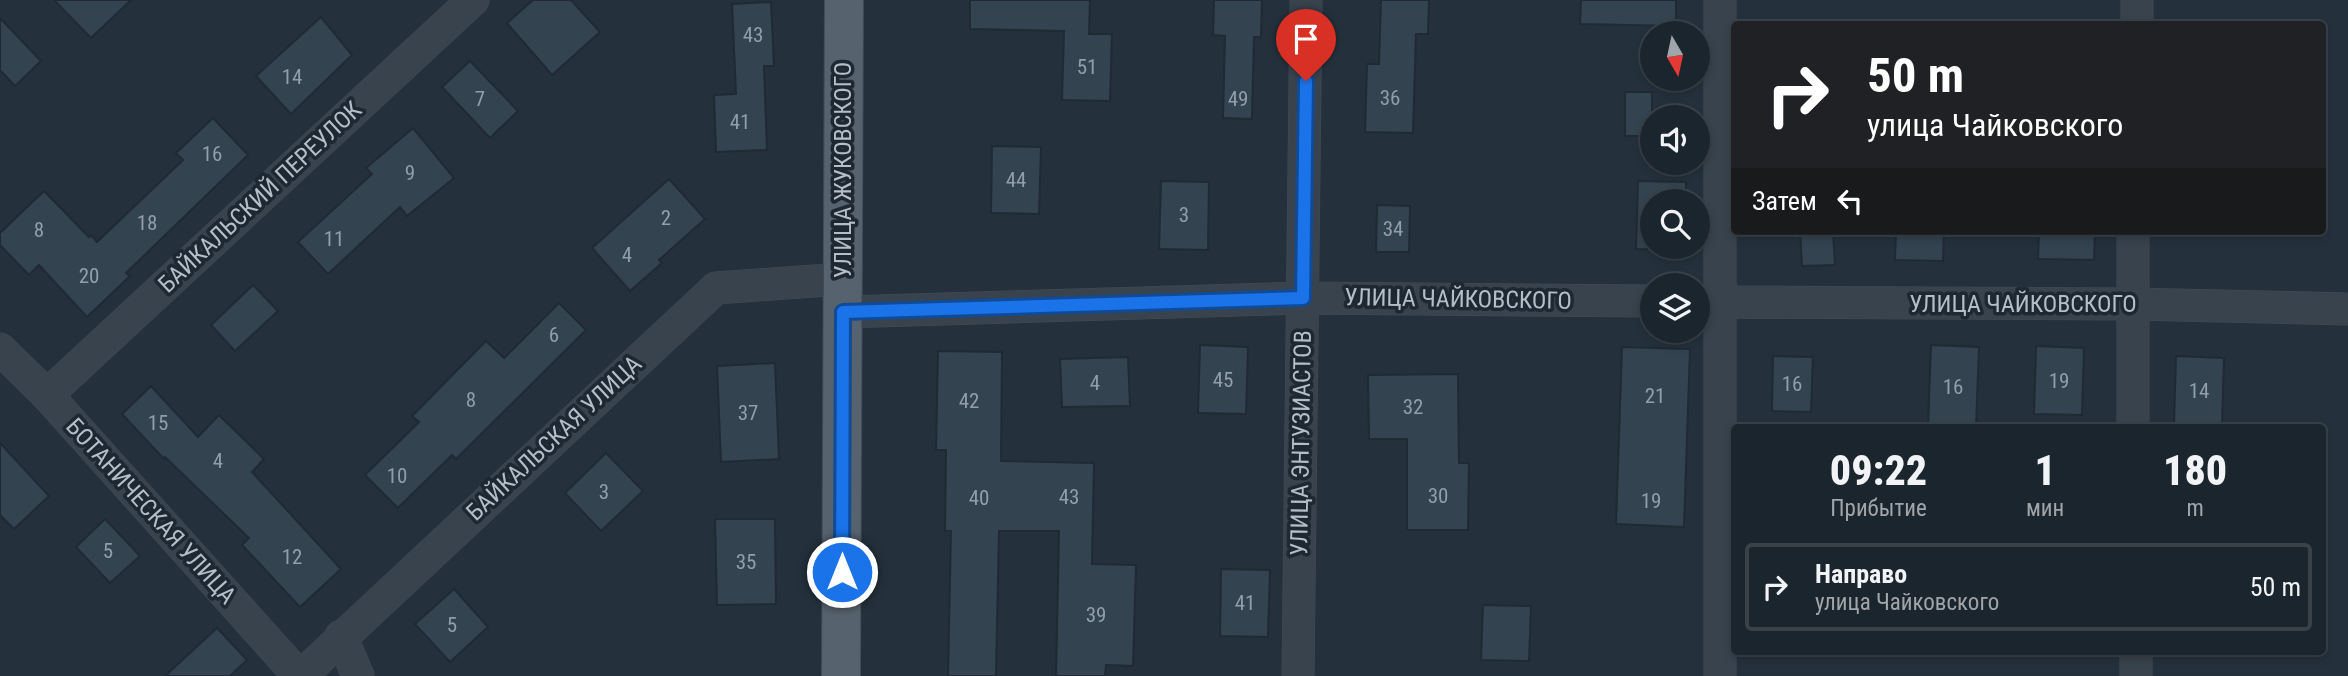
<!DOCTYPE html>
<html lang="ru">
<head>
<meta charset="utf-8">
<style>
  body { margin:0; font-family:"Roboto Condensed",sans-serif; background:#283139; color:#f1f3f6; height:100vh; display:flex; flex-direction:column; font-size:26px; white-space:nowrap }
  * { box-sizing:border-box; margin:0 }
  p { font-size:23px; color:#a0a5aa }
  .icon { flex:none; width:38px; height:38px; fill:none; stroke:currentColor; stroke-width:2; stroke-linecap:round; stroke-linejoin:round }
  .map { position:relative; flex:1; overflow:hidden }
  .details { position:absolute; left:1731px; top:424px; width:595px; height:231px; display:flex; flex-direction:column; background:#1b252d; border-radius:7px; box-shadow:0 4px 10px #0003,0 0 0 2px #394249 }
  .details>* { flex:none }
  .banner { position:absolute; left:1731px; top:21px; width:595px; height:214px; border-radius:7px; box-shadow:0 4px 10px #0003,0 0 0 2px #394249; background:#202124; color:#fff; overflow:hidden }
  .needle { width:46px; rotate:171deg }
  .buttons { position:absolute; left:1640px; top:21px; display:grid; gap:14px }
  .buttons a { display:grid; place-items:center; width:70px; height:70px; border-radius:50%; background:#1b252d; box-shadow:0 4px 10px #0003,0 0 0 2px #394249; font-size:35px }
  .pin { position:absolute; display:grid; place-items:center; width:60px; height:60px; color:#fff; margin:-72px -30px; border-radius:50% 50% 50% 0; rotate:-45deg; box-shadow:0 0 7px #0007 }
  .pin .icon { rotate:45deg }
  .me { position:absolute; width:77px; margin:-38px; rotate:0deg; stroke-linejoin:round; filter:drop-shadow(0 0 5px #0008) }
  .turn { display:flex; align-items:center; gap:24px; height:147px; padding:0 21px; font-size:32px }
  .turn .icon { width:91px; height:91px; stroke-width:2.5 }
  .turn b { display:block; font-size:49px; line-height:60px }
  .then { display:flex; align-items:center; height:66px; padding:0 21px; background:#0003; gap:14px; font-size:26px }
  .eta { display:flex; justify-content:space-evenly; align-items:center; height:119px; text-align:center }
  .eta b { font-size:42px; font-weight:800; line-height:49px }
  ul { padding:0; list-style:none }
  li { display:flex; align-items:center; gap:21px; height:88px; margin:0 14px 10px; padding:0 7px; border:4px solid #394249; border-radius:7px }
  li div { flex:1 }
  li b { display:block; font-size:26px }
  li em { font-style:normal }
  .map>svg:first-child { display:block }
  .building { fill:#334350; stroke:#1f2a34; stroke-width:2 }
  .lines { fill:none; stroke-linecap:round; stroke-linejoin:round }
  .street-casing { stroke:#414c56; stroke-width:33 }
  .primary-casing { stroke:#414c56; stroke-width:40 }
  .street { stroke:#38434d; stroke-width:32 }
  .primary { stroke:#56626d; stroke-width:38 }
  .route-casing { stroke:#114b97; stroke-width:18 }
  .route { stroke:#1a73e8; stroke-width:12 }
  .labels { text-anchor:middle; stroke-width:7; stroke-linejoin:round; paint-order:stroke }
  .number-label { font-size:21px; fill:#929ea9 }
  .street-label { font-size:24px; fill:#b4bec8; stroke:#1d2832 }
</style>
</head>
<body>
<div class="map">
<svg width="2348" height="676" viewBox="0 0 2348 676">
  <rect width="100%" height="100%" fill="#24313c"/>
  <g class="building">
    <polygon points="54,0 131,0 91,38"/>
    <polygon points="533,0 571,0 600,32 552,75 507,23"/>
    <polygon points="970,0 1090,0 1089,34 1112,34 1110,101 1062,100 1064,31 970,29"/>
    <polygon points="1214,0 1262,0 1261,37 1254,37 1252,119 1223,118 1225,36 1213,35"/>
    <polygon points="1381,0 1429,0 1428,34 1416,34 1413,133 1365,132 1367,64 1379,64"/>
    <polygon points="1581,0 1676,0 1676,26 1580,24"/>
    <polygon points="771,2 774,66 764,66 767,150 716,152 714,95 736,94 732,4"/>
    <polygon points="321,17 352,55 291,114 256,76"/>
    <polygon points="0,18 41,61 15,86 0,70"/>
    <polygon points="470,61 518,111 490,138 442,87"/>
    <rect x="1625" y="92" width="27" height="44"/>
    <polygon points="213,118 248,155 126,273 130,276 87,317 39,265 29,275 0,245 0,233 44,191 89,237 91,235 97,242 183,160 176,153"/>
    <polygon points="413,128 454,178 407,216 400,207 328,274 298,242 372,174 366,168"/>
    <polygon points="992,146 1041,147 1039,214 991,213"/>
    <polygon points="669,179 705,219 659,260 662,263 630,291 592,248"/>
    <polygon points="1161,181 1209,182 1208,250 1159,249"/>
    <polygon points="1638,181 1686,182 1686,201 1652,201 1652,247 1684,247 1684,250 1636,249"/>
    <polygon points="1377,205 1410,206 1409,252 1376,252"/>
    <polygon points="1800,231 1833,231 1835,265 1802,266"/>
    <polygon points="1896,231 1944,231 1943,261 1895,260"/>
    <polygon points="2039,231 2095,231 2094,260 2038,259"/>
    <polygon points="253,285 278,311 235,351 211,325"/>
    <polygon points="559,303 586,330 456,459 452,455 398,508 365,475 419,422 412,416 486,341 504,358"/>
    <polygon points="1200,345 1248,347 1246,414 1198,413"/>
    <polygon points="1931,345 1979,347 1976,427 1928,427"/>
    <polygon points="2036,346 2084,348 2082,415 2034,414"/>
    <polygon points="1622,347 1690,349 1684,527 1616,524"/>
    <polygon points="938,351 1002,352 1001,461 1094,463 1092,564 1136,565 1133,666 1106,665 1105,676 1056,676 1059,531 999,531 996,676 948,676 951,531 945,531 946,450 936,450"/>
    <polygon points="1773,356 1813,357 1811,412 1772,411"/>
    <polygon points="2176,356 2224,358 2222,425 2174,424"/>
    <polygon points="1128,357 1130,406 1062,407 1060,359"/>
    <polygon points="775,363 779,459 721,462 717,366"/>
    <polygon points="1458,374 1459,463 1469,463 1468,530 1407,530 1407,439 1369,439 1368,375"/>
    <polygon points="151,386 198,437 219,415 264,459 252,472 341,569 300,607 242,545 249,538 165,457 164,459 122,414"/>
    <polygon points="0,443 49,496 14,529 0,515"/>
    <polygon points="606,453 643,491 601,531 565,493"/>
    <polygon points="105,519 140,556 110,583 76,547"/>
    <polygon points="715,519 775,519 776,604 717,605"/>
    <polygon points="1221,569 1270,570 1268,637 1220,636"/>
    <polygon points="454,589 488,627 450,662 415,624"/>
    <polygon points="1483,605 1531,606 1529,661 1481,660"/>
    <polygon points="217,628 247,660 230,676 165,676"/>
  </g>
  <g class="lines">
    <defs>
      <g id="street">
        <polyline points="2137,24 2137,0"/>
        <polyline points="2133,231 2133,427"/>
        <polyline points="1699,302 2131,304 2348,309"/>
        <polyline points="843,312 1303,298 1652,301"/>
        <polyline points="0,349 47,395 299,676"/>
        <polyline points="47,395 473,0"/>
        <polyline points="341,636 358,676"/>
        <polyline points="2136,651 2136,676"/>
        <polyline points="301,676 716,288 842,279"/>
        <polyline points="1298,676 1306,0"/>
        <polyline points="1720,676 1720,0"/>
      </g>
      <polyline id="primary" points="841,676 844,0"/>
    </defs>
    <use href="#street" class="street-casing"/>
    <use href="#primary" class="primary-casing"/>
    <use href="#street" class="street"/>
    <use href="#primary" class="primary"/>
  </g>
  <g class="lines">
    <defs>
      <polyline id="route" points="842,572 843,312 1303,298 1306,81"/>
    </defs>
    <use href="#route" class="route-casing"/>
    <use href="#route" class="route"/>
  </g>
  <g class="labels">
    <g class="number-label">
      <text x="753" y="42">43</text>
      <text x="1087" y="74">51</text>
      <text x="292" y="84">14</text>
      <text x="1390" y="105">36</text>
      <text x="480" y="106">7</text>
      <text x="1238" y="106">49</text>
      <text x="740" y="129">41</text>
      <text x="212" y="161">16</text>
      <text x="410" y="180">9</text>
      <text x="1016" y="187">44</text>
      <text x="1184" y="222">3</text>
      <text x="666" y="225">2</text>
      <text x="147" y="230">18</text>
      <text x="1393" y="236">34</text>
      <text x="39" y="237">8</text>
      <text x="334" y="246">11</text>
      <text x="627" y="262">4</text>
      <text x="89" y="283">20</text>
      <text x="554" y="342">6</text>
      <text x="1223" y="387">45</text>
      <text x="2059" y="388">19</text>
      <text x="1095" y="390">4</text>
      <text x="1792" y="391">16</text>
      <text x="1953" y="394">16</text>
      <text x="2199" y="398">14</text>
      <text x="1655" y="403">21</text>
      <text x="471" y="407">8</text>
      <text x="969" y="408">42</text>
      <text x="1413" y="414">32</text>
      <text x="748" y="420">37</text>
      <text x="158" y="430">15</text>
      <text x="218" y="468">4</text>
      <text x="397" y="483">10</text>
      <text x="604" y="499">3</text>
      <text x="1438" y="503">30</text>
      <text x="1069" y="504">43</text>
      <text x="979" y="505">40</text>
      <text x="1651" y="508">19</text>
      <text x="108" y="558">5</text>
      <text x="292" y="564">12</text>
      <text x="746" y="569">35</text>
      <text x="1245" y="610">41</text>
      <text x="1096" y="622">39</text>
      <text x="452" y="632">5</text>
    </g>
    <g class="street-label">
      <text transform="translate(843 170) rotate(-90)" y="8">УЛИЦА ЖУКОВСКОГО</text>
      <text transform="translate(260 197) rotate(-43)" y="8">БАЙКАЛЬСКИЙ ПЕРЕУЛОК</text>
      <text transform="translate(1458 299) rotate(1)" y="8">УЛИЦА ЧАЙКОВСКОГО</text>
      <text x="2023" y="312">УЛИЦА ЧАЙКОВСКОГО</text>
      <text transform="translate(554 438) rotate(-43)" y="8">БАЙКАЛЬСКАЯ УЛИЦА</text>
      <text transform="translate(1301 443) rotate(-89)" y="8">УЛИЦА ЭНТУЗИАСТОВ</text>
      <text transform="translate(151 511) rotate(48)" y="8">БОТАНИЧЕСКАЯ УЛИЦА</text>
    </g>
  </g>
</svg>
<div class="buttons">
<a><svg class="needle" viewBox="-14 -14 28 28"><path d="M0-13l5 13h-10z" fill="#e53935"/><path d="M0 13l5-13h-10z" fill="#a0a5aa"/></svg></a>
<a><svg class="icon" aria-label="sound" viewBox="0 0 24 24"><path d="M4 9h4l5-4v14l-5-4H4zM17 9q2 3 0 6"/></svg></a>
<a><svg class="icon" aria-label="search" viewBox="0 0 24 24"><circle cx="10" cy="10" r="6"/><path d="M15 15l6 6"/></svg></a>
<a><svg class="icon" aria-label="layers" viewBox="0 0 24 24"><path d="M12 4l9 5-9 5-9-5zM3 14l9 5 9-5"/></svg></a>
</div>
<div class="pin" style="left:1306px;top:81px;background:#d93025"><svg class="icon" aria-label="arrive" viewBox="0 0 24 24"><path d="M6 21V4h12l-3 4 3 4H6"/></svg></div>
<svg class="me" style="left:842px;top:572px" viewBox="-20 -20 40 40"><circle r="17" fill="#1a73e8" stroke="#fff" stroke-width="3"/><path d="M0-11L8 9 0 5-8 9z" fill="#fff"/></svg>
<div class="banner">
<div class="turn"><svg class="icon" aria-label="right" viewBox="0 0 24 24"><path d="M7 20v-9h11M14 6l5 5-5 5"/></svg><div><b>50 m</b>улица Чайковского</div></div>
<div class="then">Затем<svg class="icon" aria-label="left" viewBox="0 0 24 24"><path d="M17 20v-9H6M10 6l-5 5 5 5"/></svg></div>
</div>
<section class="details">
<div class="eta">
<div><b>09:22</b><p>Прибытие</p></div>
<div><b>1</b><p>мин</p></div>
<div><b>180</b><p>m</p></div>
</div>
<ul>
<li><svg class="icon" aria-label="right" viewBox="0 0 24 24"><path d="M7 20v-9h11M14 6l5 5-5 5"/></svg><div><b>Направо</b><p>улица Чайковского</p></div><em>50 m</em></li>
</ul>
</section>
</div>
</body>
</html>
